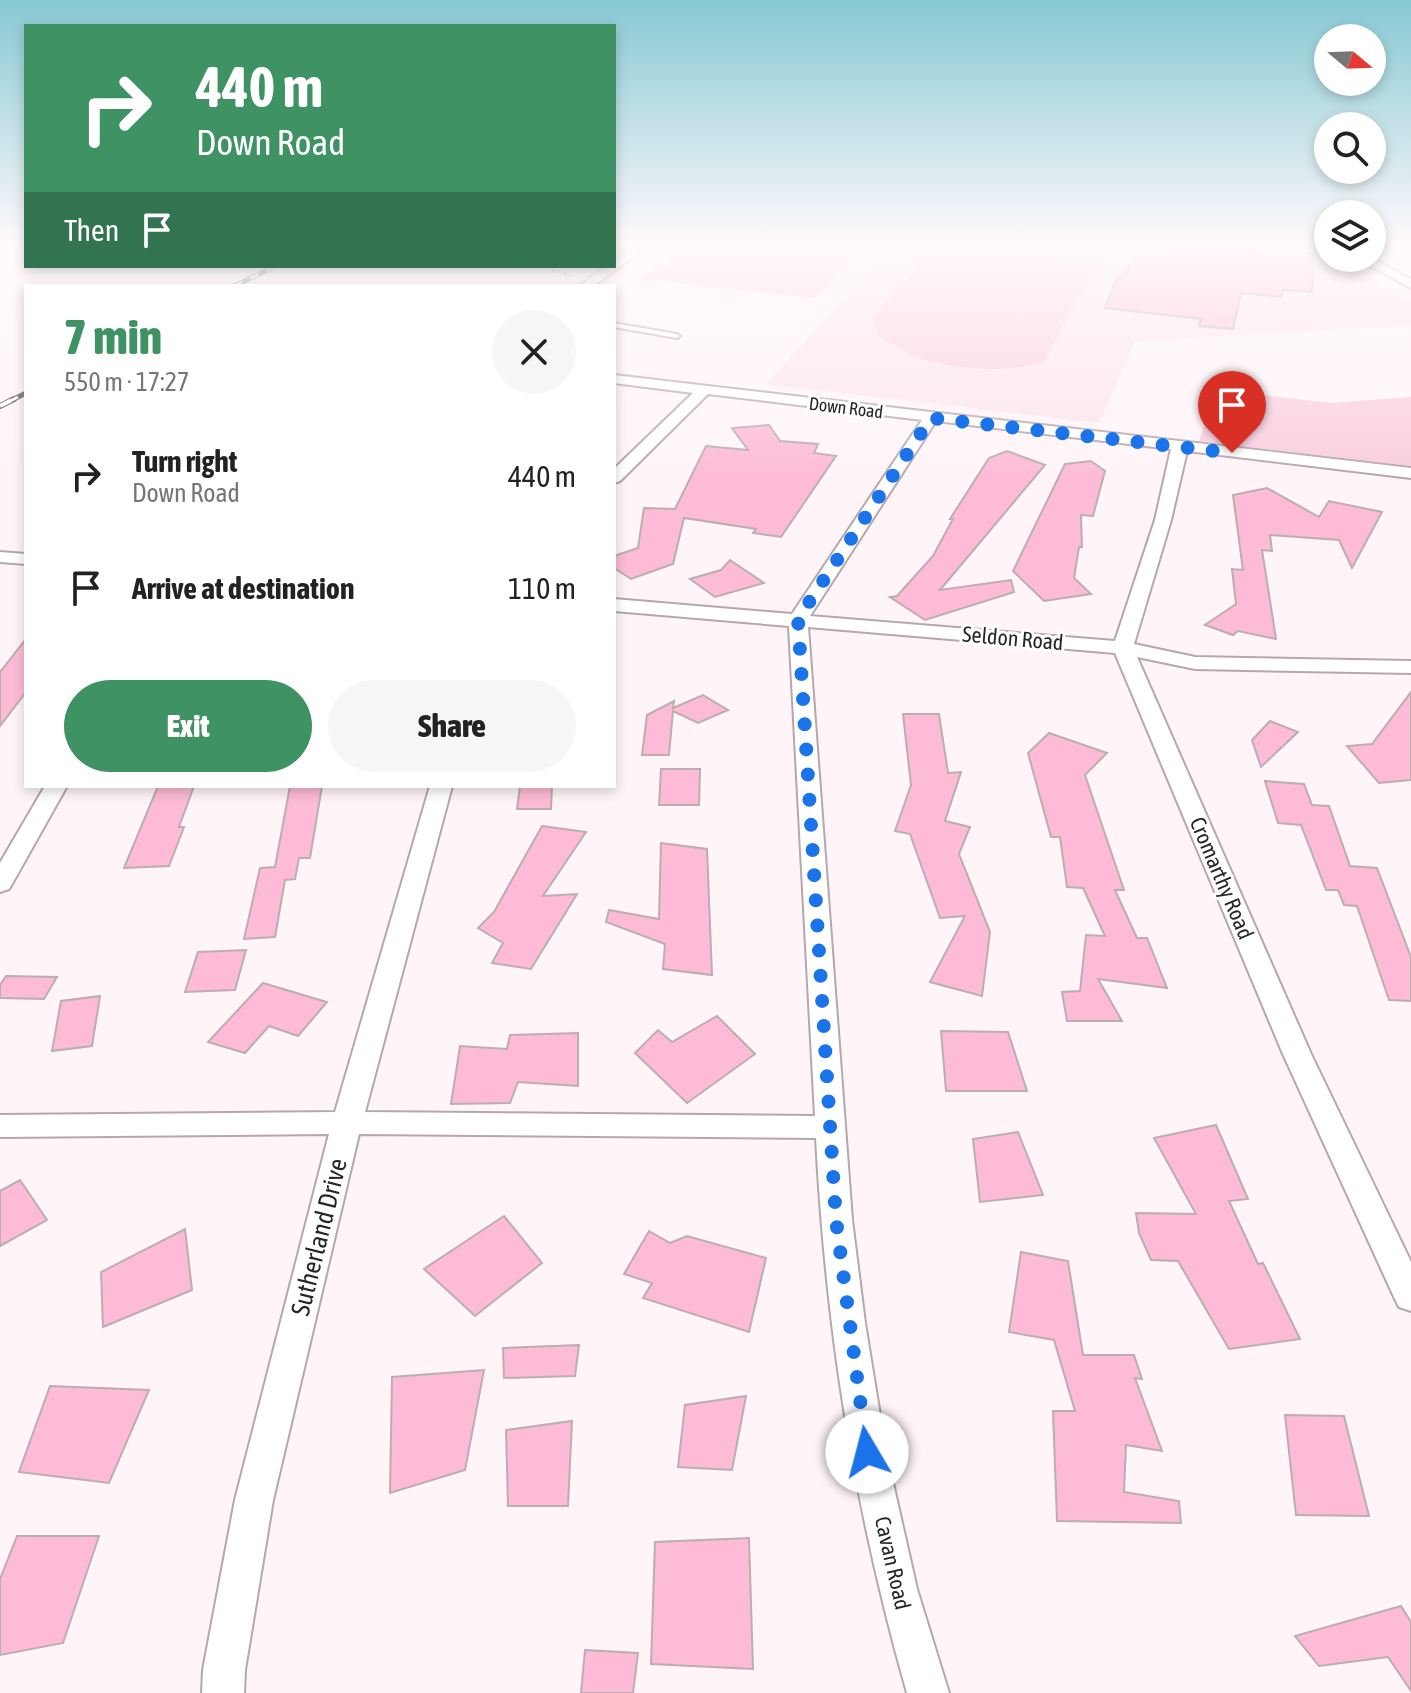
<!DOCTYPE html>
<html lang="en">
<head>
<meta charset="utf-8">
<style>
  body { margin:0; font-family:"Asap Condensed",sans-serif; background:#f6f6f6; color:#222; height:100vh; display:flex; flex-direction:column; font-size:30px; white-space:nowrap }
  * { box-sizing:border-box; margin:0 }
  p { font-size:26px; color:#767676 }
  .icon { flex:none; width:44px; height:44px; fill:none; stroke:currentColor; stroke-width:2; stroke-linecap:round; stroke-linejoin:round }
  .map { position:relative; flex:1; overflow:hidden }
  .panel { position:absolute; left:24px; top:284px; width:592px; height:504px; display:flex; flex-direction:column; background:#fff; border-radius:0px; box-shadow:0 4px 12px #0003 }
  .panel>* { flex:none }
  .banner { position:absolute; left:24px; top:24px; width:592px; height:244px; border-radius:0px; box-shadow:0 4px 12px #0003; background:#3f9264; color:#fff; overflow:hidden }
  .needle { width:52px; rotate:109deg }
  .fabs { position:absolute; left:1314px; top:24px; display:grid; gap:16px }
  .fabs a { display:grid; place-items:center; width:72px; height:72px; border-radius:50%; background:#fff; box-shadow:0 4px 12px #0003; font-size:40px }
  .pin { position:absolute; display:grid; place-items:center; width:68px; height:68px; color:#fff; margin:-82px -34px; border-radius:50% 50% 50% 0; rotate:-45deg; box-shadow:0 0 8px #0007 }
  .pin .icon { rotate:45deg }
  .me { position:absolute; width:88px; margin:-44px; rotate:352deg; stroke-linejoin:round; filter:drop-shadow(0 0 6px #0008) }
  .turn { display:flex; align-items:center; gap:28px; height:168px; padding:0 40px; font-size:36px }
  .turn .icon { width:104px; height:104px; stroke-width:2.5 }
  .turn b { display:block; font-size:56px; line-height:68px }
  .then { display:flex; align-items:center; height:76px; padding:0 40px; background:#0003; gap:16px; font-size:30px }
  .round { display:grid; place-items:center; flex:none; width:84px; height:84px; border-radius:42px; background:#f6f6f6 }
  .head { display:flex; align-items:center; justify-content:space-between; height:136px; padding:0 40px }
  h1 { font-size:48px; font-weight:800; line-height:60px; color:#3f9264 }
  .action { display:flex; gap:16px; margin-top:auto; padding:16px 40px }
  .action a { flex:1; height:92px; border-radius:48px; background:#3f9264; color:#fff; font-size:32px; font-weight:800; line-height:92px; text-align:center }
  .action a+a { background:#f6f6f6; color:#222 }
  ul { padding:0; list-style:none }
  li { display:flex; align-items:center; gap:24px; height:112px; padding:0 40px }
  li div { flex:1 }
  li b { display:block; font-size:30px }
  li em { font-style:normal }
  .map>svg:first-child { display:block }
  .built { fill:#fce4ed }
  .green { fill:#facddf }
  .building { fill:#fdbbd6; stroke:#bcadb2; stroke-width:2 }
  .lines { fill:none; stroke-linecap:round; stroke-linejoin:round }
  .service-casing { stroke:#b6a7ad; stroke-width:4 }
  .minor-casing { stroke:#b6a7ad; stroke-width:4 }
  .path { stroke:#b1a9ac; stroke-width:3; stroke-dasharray:3 3; stroke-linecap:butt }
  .service { fill:#fff; fill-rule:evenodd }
  .minor { fill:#fff; fill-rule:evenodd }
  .rail-far1-casing { stroke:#474144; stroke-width:5 }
  .rail-casing { stroke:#474144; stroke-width:6 }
  .rail-far1 { stroke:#fff; stroke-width:3; stroke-dasharray:9; stroke-linecap:butt }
  .rail { stroke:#fff; stroke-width:4; stroke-dasharray:12; stroke-linecap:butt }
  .route { stroke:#1a73e8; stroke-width:14; stroke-dasharray:0 25.2 }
  .labels { text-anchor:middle; stroke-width:6; stroke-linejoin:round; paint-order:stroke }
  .far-street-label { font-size:18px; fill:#292426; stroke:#fff }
  .street-label { font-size:22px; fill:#292426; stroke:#fff }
  .near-street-label { font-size:26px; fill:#292426; stroke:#fff }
</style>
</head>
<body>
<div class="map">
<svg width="1411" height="1693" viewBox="0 0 1411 1693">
  <rect width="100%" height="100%" fill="#fff5f9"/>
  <polygon class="built" points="896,242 1301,242 1411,302 1411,325 1135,341 1099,423 766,384"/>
  <g class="green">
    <polygon points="690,242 872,242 815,298 641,279"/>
    <path d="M933,249L1095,263L1045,361C1010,374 954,370 919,358C905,353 892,344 879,337L872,318Z"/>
    <polygon points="1216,390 1331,403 1411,397 1411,466 1199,441"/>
  </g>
  <g class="building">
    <polygon points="1170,242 1239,246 1260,252 1314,254 1312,292 1283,290 1281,297 1241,293 1233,329 1199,326 1201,319 1105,308 1118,276 1123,277 1139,248 1168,250"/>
    <polygon points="769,425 780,441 818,444 814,453 836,456 781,537 753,533 756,529 684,518 673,564 631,579 614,568 614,556 638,548 644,508 675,509 706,446 748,450 732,428"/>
    <polygon points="1007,451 1045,465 940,590 1011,580 1014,592 925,620 890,597 897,596 933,556 953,519 950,519 989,458"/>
    <polygon points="1091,461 1105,471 1093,516 1081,515 1082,547 1079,547 1074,578 1091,594 1044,601 1013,571 1065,464"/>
    <polygon points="1267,488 1319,517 1329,501 1382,512 1352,568 1339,540 1270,535 1272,551 1262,550 1276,639 1238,631 1233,635 1205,625 1236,604 1232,569 1243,570 1233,495"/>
    <polygon points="730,560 764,583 715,597 690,579 721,570"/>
    <polygon points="26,639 26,692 0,726 0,672"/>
    <polygon points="1411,692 1411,780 1379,783 1347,746 1372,744"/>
    <polygon points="703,695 728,710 698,723 673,711 669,755 642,755 647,715 674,701 673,708"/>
    <polygon points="903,714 939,714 948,773 961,772 945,821 970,827 959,854 990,932 982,996 930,982 965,916 940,918 910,834 895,831 911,785"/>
    <polygon points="1270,721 1298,732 1261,767 1252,740"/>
    <polygon points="1049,733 1107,753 1085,775 1124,890 1115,890 1137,938 1147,938 1167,988 1098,979 1122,1021 1067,1021 1062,992 1080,991 1086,935 1105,936 1083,888 1067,887 1060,837 1051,837 1028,753"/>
    <polygon points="661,769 700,769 699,805 659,805"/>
    <polygon points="1265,781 1304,784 1312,805 1329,806 1350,866 1377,868 1411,957 1411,1001 1389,1000 1357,906 1344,905 1338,890 1326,890 1301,825 1278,823"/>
    <polygon points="158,786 194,786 179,827 184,827 169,866 124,868"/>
    <polygon points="290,786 322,786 310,858 299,858 295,879 285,880 275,937 244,939 260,868 275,867"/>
    <polygon points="520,786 552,786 551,809 517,809"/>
    <polygon points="542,826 586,832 543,896 577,894 531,969 492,963 503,943 478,928 494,912"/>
    <polygon points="661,843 707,849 712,975 663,969 665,944 606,922 609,910 659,919"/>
    <polygon points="246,950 235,990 185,992 198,952"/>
    <polygon points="6,976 57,977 44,999 0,998 0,985"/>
    <polygon points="263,983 327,1002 298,1036 269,1026 245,1053 208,1042"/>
    <polygon points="100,996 92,1046 52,1051 61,1001"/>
    <polygon points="717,1016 755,1054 687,1103 635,1053 658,1030 672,1042"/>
    <polygon points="941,1031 1008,1032 1027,1091 946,1091"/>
    <polygon points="578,1033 578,1086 518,1082 510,1103 451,1104 460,1046 507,1049 510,1035"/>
    <polygon points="1216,1125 1248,1199 1229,1201 1258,1264 1263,1263 1300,1339 1229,1349 1178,1261 1151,1260 1139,1233 1136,1213 1196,1214 1154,1138"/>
    <polygon points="1018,1132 1043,1195 980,1202 973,1139"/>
    <polygon points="20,1180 47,1220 0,1246 0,1191"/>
    <polygon points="504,1216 542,1263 475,1316 424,1269"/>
    <polygon points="185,1229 192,1290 103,1327 101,1272"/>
    <polygon points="649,1231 670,1243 687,1236 766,1258 749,1332 643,1298 652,1283 624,1274"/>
    <polygon points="1021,1252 1068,1261 1083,1355 1134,1355 1142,1379 1135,1378 1162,1451 1126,1445 1124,1492 1179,1501 1181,1523 1057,1521 1053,1411 1075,1411 1054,1340 1009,1332"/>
    <polygon points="579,1345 575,1376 504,1378 503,1348"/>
    <polygon points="484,1370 465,1470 390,1493 392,1377"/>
    <polygon points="50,1386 149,1390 109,1483 19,1472"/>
    <polygon points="746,1396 732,1470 678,1467 685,1405"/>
    <polygon points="1285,1415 1344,1416 1369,1516 1296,1515"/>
    <polygon points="572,1421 568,1506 508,1506 506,1430"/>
    <polygon points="17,1536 99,1536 63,1643 0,1655 0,1579"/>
    <polygon points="749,1538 753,1669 651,1664 655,1542"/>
    <polygon points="1401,1606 1411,1622 1411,1691 1388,1657 1319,1666 1295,1636"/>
    <polygon points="585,1650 638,1653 633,1693 581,1693"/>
  </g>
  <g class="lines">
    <defs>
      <g id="service">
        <path d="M1238,242L1261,247L1278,246L1279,242H1285L1283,248C1267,251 1252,251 1238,242Z"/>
        <polygon points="614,323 677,334 680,336 677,338 614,327"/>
      </g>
      <g id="minor">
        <polygon points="0,242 14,242 0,248"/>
        <polygon points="642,242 655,242 593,286 579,286 607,266 614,266 614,261"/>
        <polygon points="1356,258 1371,258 1411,279 1411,288"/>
        <path d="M614,375L1411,468V478L1187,451L1171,520L1134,644L1195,657L1411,661V673L1195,669L1137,657L1311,1054L1411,1262V1311L1399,1307L1394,1297L1283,1054L1115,653L808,627L852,1220L865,1323L886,1452L917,1589L949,1693H907C854,1507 826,1331 816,1138L359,1134L273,1500L245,1670L244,1693H202L203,1670L235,1500L329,1134L0,1137V1115L335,1112L430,786H452L365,1112L815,1116L789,626L614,611V599L792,614L922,420L708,394L620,481L614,483V469L693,393L614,383ZM936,421L1171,449L1155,520L1115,641L810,616Z"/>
        <polygon points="0,552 26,554 26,564 0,562"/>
        <polygon points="45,786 67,786 12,884 9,889 0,892 0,863"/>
      </g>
    </defs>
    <use href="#service" class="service-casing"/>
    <use href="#minor" class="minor-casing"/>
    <polyline class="path" points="541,266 571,276"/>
    <use href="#service" class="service"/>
    <use href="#minor" class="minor"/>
    <defs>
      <g id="rail-far1">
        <polyline points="234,286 276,266"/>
        <polyline points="10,401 26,393"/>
      </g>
      <polyline id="rail" points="0,406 14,399"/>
    </defs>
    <use href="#rail-far1" class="rail-far1-casing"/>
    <use href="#rail" class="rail-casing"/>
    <use href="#rail-far1" class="rail-far1"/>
    <use href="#rail" class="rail"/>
  </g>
  <linearGradient id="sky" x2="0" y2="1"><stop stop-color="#87c8d3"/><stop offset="0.51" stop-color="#fffafc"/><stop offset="1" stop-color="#fffafc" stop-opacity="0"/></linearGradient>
  <rect width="1411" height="479" fill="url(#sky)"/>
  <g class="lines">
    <polyline class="route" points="867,1452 836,1220 798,619 931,418 1232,453"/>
  </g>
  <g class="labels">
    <g class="far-street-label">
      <text transform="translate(846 408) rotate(7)" y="6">Down Road</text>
    </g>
    <g class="street-label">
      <text transform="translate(1013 638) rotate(5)" y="8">Seldon Road</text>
      <text transform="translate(1222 878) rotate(67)" y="8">Cromarthy Road</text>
      <text transform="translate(893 1563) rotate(77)" y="8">Cavan Road</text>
    </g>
    <g class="near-street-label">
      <text transform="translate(319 1237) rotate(-76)" y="9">Sutherland Drive</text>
    </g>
  </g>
</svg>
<div class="fabs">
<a><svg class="needle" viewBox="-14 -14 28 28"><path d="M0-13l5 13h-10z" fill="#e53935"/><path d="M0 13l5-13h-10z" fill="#767676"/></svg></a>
<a><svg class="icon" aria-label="search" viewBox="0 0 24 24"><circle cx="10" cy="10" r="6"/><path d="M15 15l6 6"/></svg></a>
<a><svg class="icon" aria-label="layers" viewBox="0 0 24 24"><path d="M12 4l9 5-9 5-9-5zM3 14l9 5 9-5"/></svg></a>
</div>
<div class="pin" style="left:1232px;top:453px;background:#d93025"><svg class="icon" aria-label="arrive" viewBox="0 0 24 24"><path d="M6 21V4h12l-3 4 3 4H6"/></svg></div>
<svg class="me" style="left:867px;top:1452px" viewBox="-20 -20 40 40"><circle r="19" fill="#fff"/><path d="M0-13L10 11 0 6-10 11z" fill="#1a73e8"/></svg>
<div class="banner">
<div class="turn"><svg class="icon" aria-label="right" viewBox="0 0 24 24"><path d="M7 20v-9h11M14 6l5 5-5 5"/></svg><div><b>440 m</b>Down Road</div></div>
<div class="then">Then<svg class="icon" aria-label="arrive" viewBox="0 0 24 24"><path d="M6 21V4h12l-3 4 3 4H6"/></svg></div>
</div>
<section class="panel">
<div class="head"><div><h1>7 min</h1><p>550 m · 17:27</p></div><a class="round"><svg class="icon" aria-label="close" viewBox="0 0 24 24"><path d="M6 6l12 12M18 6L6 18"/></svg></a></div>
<ul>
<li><svg class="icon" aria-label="right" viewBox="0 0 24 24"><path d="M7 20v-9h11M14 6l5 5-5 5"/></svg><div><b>Turn right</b><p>Down Road</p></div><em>440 m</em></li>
<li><svg class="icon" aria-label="arrive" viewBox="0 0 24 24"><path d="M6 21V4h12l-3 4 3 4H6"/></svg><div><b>Arrive at destination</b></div><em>110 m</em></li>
</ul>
<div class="action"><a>Exit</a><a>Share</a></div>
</section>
</div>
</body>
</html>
